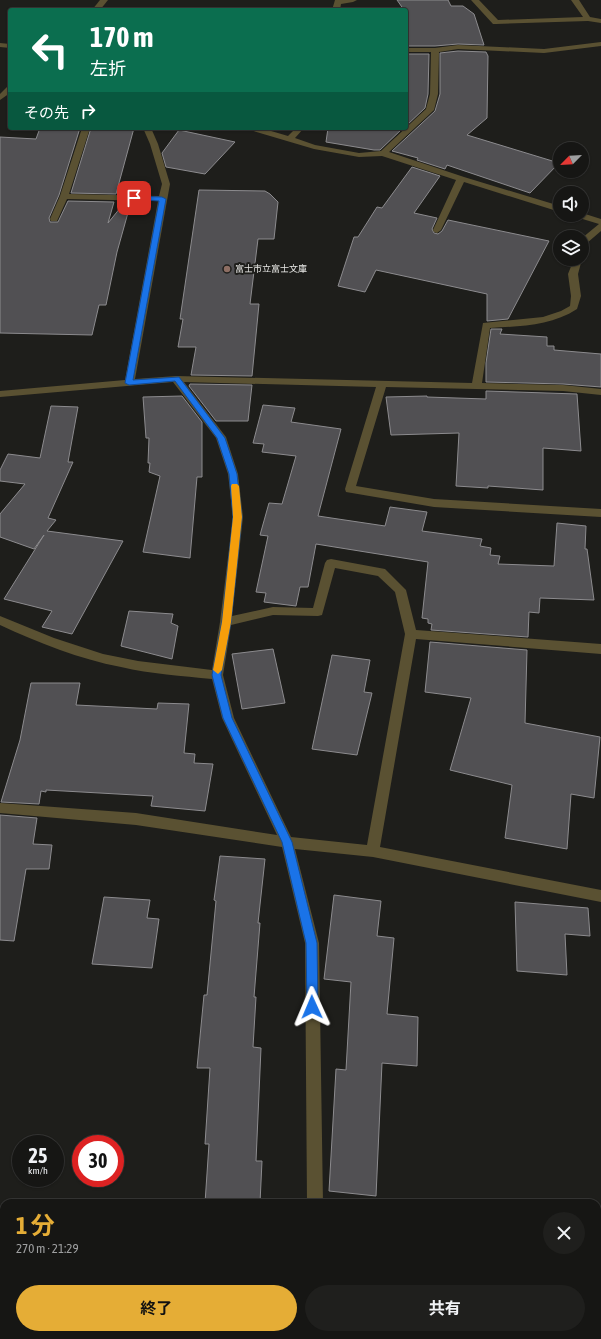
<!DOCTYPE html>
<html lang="ja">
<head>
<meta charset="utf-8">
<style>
  body { margin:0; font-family:"Asap Condensed","Noto Sans JP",sans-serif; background:#1f1f1d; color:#f1f3f6; height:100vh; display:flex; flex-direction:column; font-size:15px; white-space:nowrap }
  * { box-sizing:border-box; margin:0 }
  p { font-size:13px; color:#9e9fa0 }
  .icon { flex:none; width:22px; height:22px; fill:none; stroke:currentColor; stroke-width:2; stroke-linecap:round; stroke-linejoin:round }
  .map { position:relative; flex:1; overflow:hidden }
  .side { position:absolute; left:0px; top:1199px; width:601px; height:140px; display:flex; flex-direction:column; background:#161614; border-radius:12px 12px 0 0; box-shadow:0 1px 3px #0004,0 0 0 1px #353534 }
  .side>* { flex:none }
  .guide { position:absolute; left:8px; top:8px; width:400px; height:122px; border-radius:4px; box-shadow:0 1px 3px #0004,0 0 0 1px #353534; background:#0b6e4f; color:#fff; overflow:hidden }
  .needle { width:26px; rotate:246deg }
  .controls { position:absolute; left:553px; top:142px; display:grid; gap:8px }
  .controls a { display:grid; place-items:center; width:36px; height:36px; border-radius:50%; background:#161614; box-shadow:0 1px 3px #0004,0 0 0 1px #353534; font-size:20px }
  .speed { position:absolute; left:12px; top:1135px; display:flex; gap:8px; font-size:20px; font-weight:700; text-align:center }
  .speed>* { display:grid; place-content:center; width:52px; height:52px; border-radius:50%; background:#161614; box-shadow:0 1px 3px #0004,0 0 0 1px #353534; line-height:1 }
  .speed small { font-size:10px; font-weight:400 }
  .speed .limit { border:6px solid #d22; background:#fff; color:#111 }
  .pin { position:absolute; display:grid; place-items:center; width:34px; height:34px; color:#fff; margin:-17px; border-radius:8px; box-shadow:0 2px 6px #0006 }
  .me { position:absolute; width:44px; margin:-22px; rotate:359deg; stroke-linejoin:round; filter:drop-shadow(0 0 3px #0008) }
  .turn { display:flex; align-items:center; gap:14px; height:84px; padding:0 16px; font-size:18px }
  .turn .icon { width:52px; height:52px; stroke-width:2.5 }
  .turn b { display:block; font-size:28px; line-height:34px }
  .then { display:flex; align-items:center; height:38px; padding:0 16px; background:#0003; gap:8px; font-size:15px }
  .round { display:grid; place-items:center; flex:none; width:42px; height:42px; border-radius:21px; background:#1f1f1d }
  .summary { display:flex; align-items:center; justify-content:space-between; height:68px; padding:0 16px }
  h1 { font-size:24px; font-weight:700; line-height:30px; color:#e5ad36 }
  .primary-button { display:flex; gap:8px; margin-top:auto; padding:8px 16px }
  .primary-button a { flex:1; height:46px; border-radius:24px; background:#e5ad36; color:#111; font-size:16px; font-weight:700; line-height:46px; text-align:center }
  .primary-button a+a { background:#1f1f1d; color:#f1f3f6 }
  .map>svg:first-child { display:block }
  .building { fill:#515053; stroke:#8c8b8e }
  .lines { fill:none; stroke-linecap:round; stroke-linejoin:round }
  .minor { fill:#5a5132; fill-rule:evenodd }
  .tertiary { fill:#5a5132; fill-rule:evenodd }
  .route { fill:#1a73e8; stroke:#114b97 }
  .slow { fill:#f59e0b }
  .education-dot { fill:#8d6e63; stroke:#1e1e1b; stroke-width:1.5 }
  .labels { text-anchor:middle; stroke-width:4; stroke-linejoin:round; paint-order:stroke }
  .far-poi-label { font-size:9px; fill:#e8e8e6; stroke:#1e1e1b; text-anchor:start }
</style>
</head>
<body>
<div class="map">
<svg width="601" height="1339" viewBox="0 0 601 1339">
  <rect width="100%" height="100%" fill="#1e1e1b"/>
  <g class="building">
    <polygon points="397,0 448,0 451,6 463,6 474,14 484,45 458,44 435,46 406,46 406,10 404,10"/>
    <polygon points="458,51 486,52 488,56 487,118 467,135 559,163 530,193 447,165 445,169 417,160 418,158 392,151 435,111 440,94 440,53"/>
    <polygon points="406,54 429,54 428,94 425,108 406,126"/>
    <polygon points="40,128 80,128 59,195 49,218 50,222 58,222 68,201 114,202 108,223 125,202 131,202 117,252 106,305 99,305 92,335 0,333 0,137 36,139"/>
    <polygon points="91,128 134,128 116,194 71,193"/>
    <polygon points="328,128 403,128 380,150 374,150 326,142"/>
    <polygon points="179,130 235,142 205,174 166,167 162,153"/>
    <polygon points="412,167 440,176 414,213 437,218 432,229 434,233 438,234 442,231 448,220 549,241 508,319 487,321 487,294 376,270 365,292 338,286 354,237 358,237 377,207 382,208"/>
    <polygon points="199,190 265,191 270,194 278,202 274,239 258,239 250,304 259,304 252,376 191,375 196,347 178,347 183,319 180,319"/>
    <polygon points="491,329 502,329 500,334 547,337 547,346 554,346 554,350 601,354 601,387 563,384 486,382 486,363"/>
    <polygon points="190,384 252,385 248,421 216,421 189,386"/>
    <polygon points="486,391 577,394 581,451 543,448 543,490 488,486 488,488 456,486 459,433 391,435 386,397 427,396 427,397 486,399"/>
    <polygon points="182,396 202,422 202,477 197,477 190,558 143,552 160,476 149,472 150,463 148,463 149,438 146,438 143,397"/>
    <polygon points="263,405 295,408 291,422 341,429 318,516 385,526 390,507 427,512 422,531 482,539 480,546 491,548 490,555 500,556 498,564 554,566 557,523 586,526 585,549 587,549 594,600 540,598 539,613 529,612 528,637 431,630 432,624 428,623 428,619 422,618 428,562 316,544 308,587 300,587 296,606 264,602 266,593 256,592 268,536 260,535 269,503 282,504 296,456 262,452 264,444 253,443"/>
    <polygon points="51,406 78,407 68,462 73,462 48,518 56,520 47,531 123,541 72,634 42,627 52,611 4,599 44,535 34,549 0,537 0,514 25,484 0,481 0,470 8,454 40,458"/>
    <polygon points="129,611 173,614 171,623 178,626 172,659 121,646"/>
    <polygon points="430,642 527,650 525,723 600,737 594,798 571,794 567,849 505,838 512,785 450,770 471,698 425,692"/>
    <polygon points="273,649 285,703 242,709 232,654"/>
    <polygon points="332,655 370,660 364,692 372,693 357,755 312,749"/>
    <polygon points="31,683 80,683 76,705 157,709 158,703 189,704 184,753 195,754 194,763 213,764 205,811 151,806 153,796 46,790 46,792 41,791 39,804 1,802 20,740"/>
    <polygon points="0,815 37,818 33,844 52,845 49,869 26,869 14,941 0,940"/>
    <polygon points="220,856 265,859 258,923 260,923 254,997 256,997 253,1047 261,1048 256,1161 262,1161 260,1203 205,1203 209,1144 205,1144 210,1068 197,1068 204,995 207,995 216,901 214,900"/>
    <polygon points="334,895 381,901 377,936 394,938 387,1014 418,1017 417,1066 382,1063 376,1196 329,1191 336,1069 346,1070 351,982 324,979"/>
    <polygon points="104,897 150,900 147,918 159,919 152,968 92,964"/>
    <polygon points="515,902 588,908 590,936 565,934 567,975 517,971"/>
  </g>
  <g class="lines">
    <g class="minor">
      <polygon points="335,0 357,0 353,2 341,4 340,10 332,10"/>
      <polygon points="471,0 479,0 498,20 583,17 571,0 579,0 590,17 601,19 601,23 588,21 496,24 493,24"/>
      <polygon points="601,42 601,46 544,53 458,49 439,52 438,94 434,110 389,152 464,177 560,206 560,212 464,182 441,230 437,233 434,232 433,230 456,180 382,156 359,157 314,149 250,130 249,128 261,128 288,136 296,128 304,128 295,138 315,145 359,153 381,151 426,109 430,94 431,52 406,52 406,48 435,48 458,45 544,49"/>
      <polygon points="0,43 10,44 10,48 0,47"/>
      <path d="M82,128H90L69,194L159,196L162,184L150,144L143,128H151L158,144L170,184L135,379L176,376L472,383L483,323L543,317L561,311L570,306L571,296L568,274L574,259H582L578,274L581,296L577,309C551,326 521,326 490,328L482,383L563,385L601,389V395L563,391L386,387L356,486L434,499L601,509V517L434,507L346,492L345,489L376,387L184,382L226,437L238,474L243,517L232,616L273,607L313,608L325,563L327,560L331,559L385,569L406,590L416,630L601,644V654L416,639L380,847L601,890V902L373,857L295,849L319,943L323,1203H307L305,943L282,847L136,825L0,813V803L136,813L277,835L222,718L212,679C182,676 151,674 121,667C79,659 39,643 0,625V616L54,638L103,654L138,661L212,670L220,622L233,517L228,474L216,438L173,382L0,397V391L125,380L158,201L67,199L57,221H51L50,219L60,196ZM335,568L378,576L395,592L405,634L367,845L291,837L234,718L223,675L231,625L273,615L318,616L322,615Z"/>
      <polygon points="582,213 601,219 601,231 587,243 585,248 582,249 582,238 599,224 576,217 575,215 582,215"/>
      <polygon points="353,1335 370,1335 371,1339 354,1339"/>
    </g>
    <g class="tertiary">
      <polygon points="100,0 108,0 100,10 92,10"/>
      <polygon points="7,87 10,87 10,93 0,100 0,94"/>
    </g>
  </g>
  <polygon class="route" points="134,196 162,197 166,199 133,380 179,377 225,438 237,474 242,517 231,622 221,675 232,718 292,842 317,943 318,1007 316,1010 312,1012 309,1010 307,1007 306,943 282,842 223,718 212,675 222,622 233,517 229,474 217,438 175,381 129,385 125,383 159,201 132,199 131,198"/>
  <polygon class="slow" points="232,484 237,484 239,486 242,517 231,622 222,670 218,674 213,670 222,622 233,517 231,486"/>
  <circle class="education-dot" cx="227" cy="269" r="4"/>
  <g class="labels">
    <g class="far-poi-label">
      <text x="235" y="272">富士市立富士文庫</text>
    </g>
  </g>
</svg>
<div class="controls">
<a><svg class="needle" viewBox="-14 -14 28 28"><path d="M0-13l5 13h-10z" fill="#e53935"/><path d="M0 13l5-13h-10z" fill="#9e9fa0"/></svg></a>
<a><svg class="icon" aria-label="sound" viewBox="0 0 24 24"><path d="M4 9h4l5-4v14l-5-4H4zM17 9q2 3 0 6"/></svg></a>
<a><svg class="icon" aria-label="layers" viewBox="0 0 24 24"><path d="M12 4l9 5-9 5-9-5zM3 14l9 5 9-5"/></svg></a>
</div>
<div class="speed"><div>25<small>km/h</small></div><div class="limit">30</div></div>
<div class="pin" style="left:134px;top:198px;background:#d93025"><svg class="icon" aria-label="arrive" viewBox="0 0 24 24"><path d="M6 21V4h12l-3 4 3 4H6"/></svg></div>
<svg class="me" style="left:312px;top:1007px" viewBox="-20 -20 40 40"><path d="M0-17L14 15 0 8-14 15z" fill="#1a73e8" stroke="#fff" stroke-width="4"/></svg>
<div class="guide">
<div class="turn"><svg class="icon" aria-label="left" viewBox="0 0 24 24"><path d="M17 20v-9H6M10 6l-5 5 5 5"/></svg><div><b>170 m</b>左折</div></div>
<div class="then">その先<svg class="icon" aria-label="right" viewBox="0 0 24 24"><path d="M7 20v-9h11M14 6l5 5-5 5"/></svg></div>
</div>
<section class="side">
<div class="summary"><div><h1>1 分</h1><p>270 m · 21:29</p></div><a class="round"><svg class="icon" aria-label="close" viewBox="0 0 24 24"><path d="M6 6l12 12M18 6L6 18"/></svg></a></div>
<div class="primary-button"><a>終了</a><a>共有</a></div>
</section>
</div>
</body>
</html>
